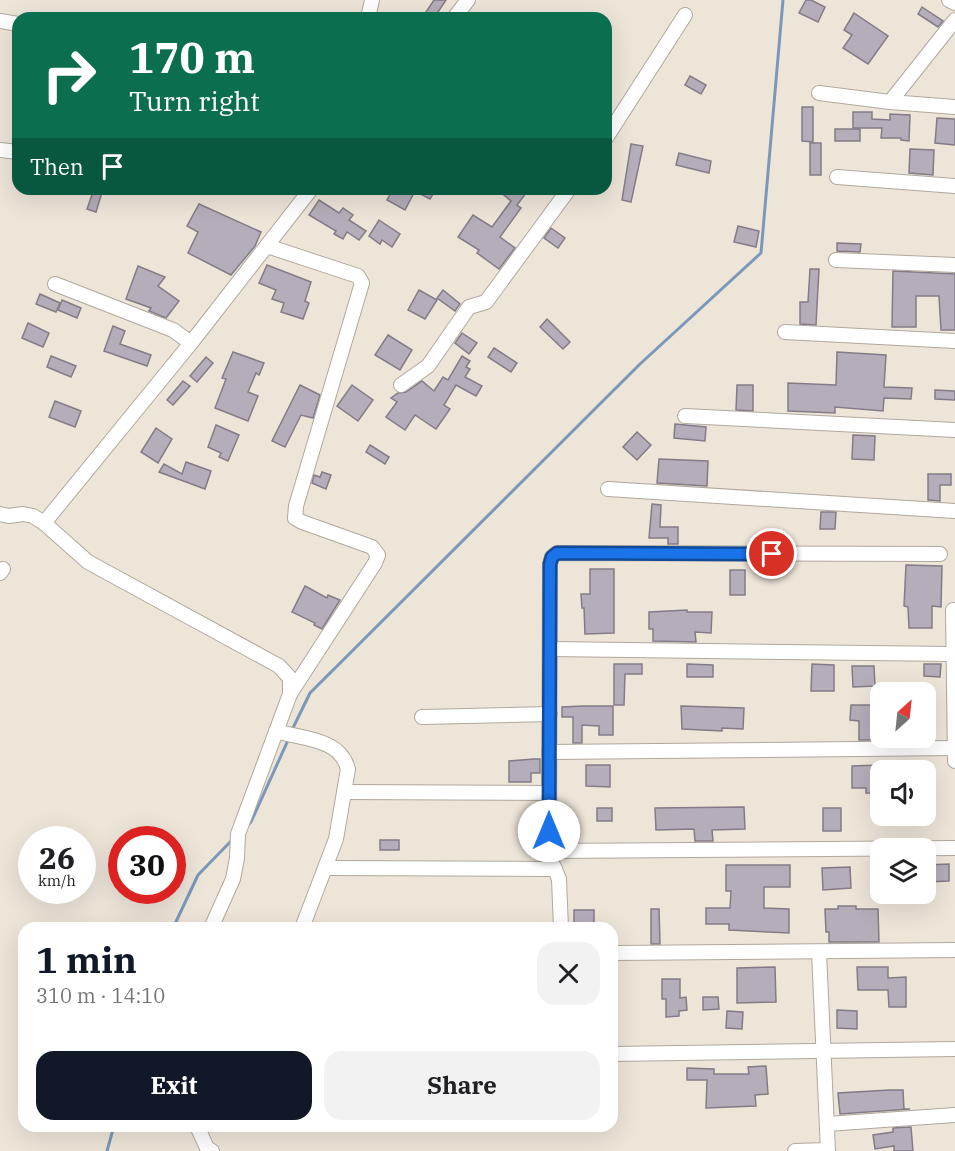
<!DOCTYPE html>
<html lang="en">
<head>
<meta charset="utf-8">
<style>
  body { margin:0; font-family:"IBM Plex Serif",serif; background:#f2f2f2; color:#202124; height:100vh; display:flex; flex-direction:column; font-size:22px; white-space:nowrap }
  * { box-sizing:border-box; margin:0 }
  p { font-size:20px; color:#757577 }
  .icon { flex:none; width:33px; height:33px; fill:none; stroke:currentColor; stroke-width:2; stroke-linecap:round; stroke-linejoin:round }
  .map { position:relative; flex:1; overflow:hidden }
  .drawer { position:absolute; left:18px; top:922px; width:600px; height:210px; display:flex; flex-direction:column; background:#fff; border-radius:18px; box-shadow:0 6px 24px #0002 }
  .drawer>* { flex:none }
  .guide { position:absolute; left:12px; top:12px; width:600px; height:183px; border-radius:18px; box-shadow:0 6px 24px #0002; background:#0b6e4f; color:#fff; overflow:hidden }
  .needle { width:39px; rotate:27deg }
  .controls { position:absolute; left:870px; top:682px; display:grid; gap:12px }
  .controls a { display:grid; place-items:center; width:66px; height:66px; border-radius:12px; background:#fff; box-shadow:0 6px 24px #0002; font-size:30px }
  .speed { position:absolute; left:18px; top:826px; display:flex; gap:12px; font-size:30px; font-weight:700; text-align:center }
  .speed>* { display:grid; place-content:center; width:78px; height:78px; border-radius:50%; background:#fff; box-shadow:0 6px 24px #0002; line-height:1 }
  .speed small { font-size:15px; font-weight:400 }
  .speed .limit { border:9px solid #d22; background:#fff; color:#111 }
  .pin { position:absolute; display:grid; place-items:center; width:51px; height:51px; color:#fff; margin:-26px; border:3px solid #fff; border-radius:50%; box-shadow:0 2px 6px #0007 }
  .me { position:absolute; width:66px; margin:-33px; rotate:0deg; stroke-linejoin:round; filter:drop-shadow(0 0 4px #0008) }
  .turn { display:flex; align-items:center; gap:21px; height:126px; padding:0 18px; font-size:27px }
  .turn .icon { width:78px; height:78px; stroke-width:2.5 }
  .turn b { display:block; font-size:42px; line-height:51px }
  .then { display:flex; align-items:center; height:57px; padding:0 18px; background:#0003; gap:12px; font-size:22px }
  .round { display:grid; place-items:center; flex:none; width:63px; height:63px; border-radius:18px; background:#f2f2f2 }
  .summary { display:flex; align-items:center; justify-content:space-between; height:102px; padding:0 18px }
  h1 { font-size:36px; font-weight:700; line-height:45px; color:#111827 }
  .action { display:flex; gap:12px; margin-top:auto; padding:12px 18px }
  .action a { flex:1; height:69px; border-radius:18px; background:#111827; color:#fff; font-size:24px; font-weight:700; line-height:69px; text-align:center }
  .action a+a { background:#f2f2f2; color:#202124 }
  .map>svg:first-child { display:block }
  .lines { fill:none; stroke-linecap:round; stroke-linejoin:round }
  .stream { stroke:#7b97ba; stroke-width:3 }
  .building { fill:#b5adb9; stroke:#837c87; stroke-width:1.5 }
  .minor-casing { stroke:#b1a89d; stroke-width:16 }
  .minor { stroke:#fff; stroke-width:14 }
  .route-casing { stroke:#114b97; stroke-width:15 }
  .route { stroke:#1a73e8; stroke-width:10 }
</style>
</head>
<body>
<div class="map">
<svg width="955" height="1151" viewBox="0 0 955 1151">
  <rect width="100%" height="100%" fill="#eee5d9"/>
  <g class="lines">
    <g class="stream">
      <polyline points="291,732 310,693 640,364 761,253 783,0"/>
      <polyline points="247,826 251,822 289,738"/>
      <polyline points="173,928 198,875 233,839"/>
      <polyline points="107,1151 114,1126"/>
    </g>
  </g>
  <g class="building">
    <polygon points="434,0 446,0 434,18 422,18"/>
    <polygon points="806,0 811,0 825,7 818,22 799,13"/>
    <polygon points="922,7 943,21 938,27 918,14"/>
    <polygon points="854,13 888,36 868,64 843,48 852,35 844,30"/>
    <polygon points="690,76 706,85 701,94 685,85"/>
    <polygon points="802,107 813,107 813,142 802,141"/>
    <polygon points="853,112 872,112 872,119 890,120 890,114 910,115 909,141 901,140 901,138 881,138 882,128 853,128"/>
    <polygon points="937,118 955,119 955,145 935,143"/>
    <rect x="835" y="129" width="25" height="12"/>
    <rect x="810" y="143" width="11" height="32"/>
    <polygon points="631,144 643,146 631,202 622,200"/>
    <polygon points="910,149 934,150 933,175 909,173"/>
    <polygon points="679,153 711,161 709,173 676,165"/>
    <polygon points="94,189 103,189 96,212 87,209"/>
    <polygon points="393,189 436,189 430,199 415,191 405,210 387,200"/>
    <polygon points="497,189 529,189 517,205 521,208 500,237 515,248 499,269 477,253 479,250 458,237 473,215 492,227 511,201"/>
    <polygon points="319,200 339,213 343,208 353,215 349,220 366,231 359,240 347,232 343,239 334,234 336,231 309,215"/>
    <polygon points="199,204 261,232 255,246 231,275 188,253 198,232 187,226"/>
    <polygon points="379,220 400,234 392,247 382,240 380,244 369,236"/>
    <polygon points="738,226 759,231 756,247 734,242"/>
    <polygon points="551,228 565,238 558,248 544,238"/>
    <polygon points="837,243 861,244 860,252 837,251"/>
    <polygon points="267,265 311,282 305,301 309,303 303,319 281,312 284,303 272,299 276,290 259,283"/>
    <polygon points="138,266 165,277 158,286 179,301 166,318 149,311 151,308 126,299"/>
    <polygon points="810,269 819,269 816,325 800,324 800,302 808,302"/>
    <polygon points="893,271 955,274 955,330 941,330 939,296 916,296 916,327 892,327"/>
    <polygon points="419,290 437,300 425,319 408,310"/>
    <polygon points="443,290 460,304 455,311 437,298"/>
    <polygon points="40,294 60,303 56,312 36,304"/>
    <polygon points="62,300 81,308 77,318 58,310"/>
    <polygon points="547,319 570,342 563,349 540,327"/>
    <polygon points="28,323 49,333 43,347 22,338"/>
    <polygon points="113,326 125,331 120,344 151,355 147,366 104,351"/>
    <polygon points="462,333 477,343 469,354 455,343"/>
    <polygon points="388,335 412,350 400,370 375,355"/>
    <polygon points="494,348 517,363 511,372 488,357"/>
    <polygon points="233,352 264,363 259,375 256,373 248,392 258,396 248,421 215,408 226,379 222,378"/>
    <polygon points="837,352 886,355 884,387 912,388 911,399 884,398 883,411 835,407 835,413 788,411 788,383 836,385"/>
    <polygon points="51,356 76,366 71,377 47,367"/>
    <polygon points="462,356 470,361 466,367 470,369 465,377 482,386 476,396 456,385 444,405 450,409 436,429 415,415 405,430 386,417 397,402 391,398 398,393 406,392 422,381 434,391 443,377 448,380"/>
    <polygon points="206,357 213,363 197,382 190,376"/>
    <polygon points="183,381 190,386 173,405 167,400"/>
    <polygon points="300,385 320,395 313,418 301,415 285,447 272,441"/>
    <polygon points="352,385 373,400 358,421 337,406"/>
    <polygon points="737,385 753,385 753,411 736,410"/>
    <polygon points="935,390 955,391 955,400 935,399"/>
    <polygon points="55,401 81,411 75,427 49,417"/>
    <polygon points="675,424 706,427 705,441 674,438"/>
    <polygon points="216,425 239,435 228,461 219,457 221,453 208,447"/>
    <polygon points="156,428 172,439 158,463 141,452"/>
    <polygon points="637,432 651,445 637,460 623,447"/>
    <polygon points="853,435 875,436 874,460 852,459"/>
    <polygon points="370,445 389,457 385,464 366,452"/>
    <polygon points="659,459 708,461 707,486 657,483"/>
    <polygon points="186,462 211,471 205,489 159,472 164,464 182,474"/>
    <polygon points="322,472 331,475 326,489 312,483 314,475 320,477"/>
    <polygon points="928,474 951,474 951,485 940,485 940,501 928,500"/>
    <polygon points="652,504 661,505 660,527 678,527 678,544 668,544 668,538 649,538"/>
    <polygon points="821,512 836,512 835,529 820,529"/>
    <polygon points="906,565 942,566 941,607 932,606 932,628 909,628 908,607 904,606"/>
    <polygon points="590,569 614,569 614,633 585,634 584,608 582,608 581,594 590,594"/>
    <rect x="730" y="570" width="15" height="25"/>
    <polygon points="305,586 327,598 328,595 340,600 322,629 314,625 315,623 292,612"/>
    <polygon points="687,610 687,612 712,612 711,633 695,632 696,642 653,641 653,629 649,629 649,612"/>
    <polygon points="614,664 642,664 642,674 625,674 624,705 614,705"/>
    <polygon points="687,664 713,665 713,677 687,677"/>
    <polygon points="812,664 834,665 834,691 811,691"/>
    <polygon points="924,664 941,664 940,677 924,676"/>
    <polygon points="852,666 874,666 875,686 853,687"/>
    <polygon points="851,705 874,705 874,736 877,736 877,740 859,740 859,721 850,720"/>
    <polygon points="583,706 613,706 613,735 599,735 599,726 582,725 582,743 573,743 573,717 562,717 562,707"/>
    <polygon points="681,706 744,708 743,729 722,728 722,731 682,729"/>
    <polygon points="534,759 540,759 540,773 531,773 531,782 509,782 509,761"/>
    <polygon points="586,765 610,765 610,787 586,786"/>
    <polygon points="880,765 880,786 874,786 874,793 866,793 866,788 852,788 852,766"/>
    <polygon points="744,807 745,829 712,830 713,841 695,841 694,829 656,830 655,808"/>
    <rect x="597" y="808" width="15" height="13"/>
    <rect x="823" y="808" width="18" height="23"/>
    <rect x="380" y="840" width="19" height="10"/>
    <polygon points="949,864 949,881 926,882 926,865"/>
    <polygon points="726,865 790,865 790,887 764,887 764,908 789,909 789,933 729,930 729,924 706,924 706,908 730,908 731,891 726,891"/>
    <polygon points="850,867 851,888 823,890 822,868"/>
    <polygon points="838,906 856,906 856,909 878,909 879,942 829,942 829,932 826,932 825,909 838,909"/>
    <polygon points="651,909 659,909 660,944 651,944"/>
    <rect x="574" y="910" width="20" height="18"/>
    <polygon points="775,967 776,1002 737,1003 737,968"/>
    <polygon points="857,967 888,967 888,978 906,977 906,1007 889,1007 888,990 858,990"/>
    <polygon points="662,979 680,979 680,998 686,997 687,1010 679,1011 679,1016 666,1017 666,999 662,999"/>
    <polygon points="703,997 718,997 719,1009 703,1010"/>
    <polygon points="837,1010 857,1011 857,1029 837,1028"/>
    <polygon points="727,1011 743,1012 742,1029 726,1028"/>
    <polygon points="766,1066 768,1094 755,1095 756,1106 706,1108 707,1080 687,1080 687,1068 714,1069 714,1074 749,1074 748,1067"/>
    <polygon points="890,1090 903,1090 904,1109 910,1109 840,1114 838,1093"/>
    <polygon points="911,1127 913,1151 894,1151 894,1146 875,1149 873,1135 893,1132 893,1128"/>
  </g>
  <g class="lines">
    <defs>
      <g id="minor">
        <polyline points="949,0 955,3"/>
        <polyline points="368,18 372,0"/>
        <polyline points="454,18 468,0"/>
        <polyline points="0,21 18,24"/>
        <polyline points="819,93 890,102 955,107"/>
        <polyline points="890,102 955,20"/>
        <polyline points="606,138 685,15"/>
        <polyline points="0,150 18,152"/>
        <polyline points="837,177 955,186"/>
        <polyline points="267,246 358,276 362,283 296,506 295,518 302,522 372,547 378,555 375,563 290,694"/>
        <polyline points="836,260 955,265"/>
        <polyline points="55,284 173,330 191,343"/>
        <polyline points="785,332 955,341"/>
        <polyline points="401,385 428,366 469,307 486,302 569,189"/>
        <polyline points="685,416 955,430"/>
        <polyline points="608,489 955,511"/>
        <polyline points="0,514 9,516 23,514 33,516 44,523 88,562 279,666 290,678 290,694 238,834 237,858 233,879 211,928"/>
        <polyline points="44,523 191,343 311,189"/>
        <polyline points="0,573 3,569"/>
        <polyline points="953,610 955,761"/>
        <polyline points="550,649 953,654"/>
        <polyline points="422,717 550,714"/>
        <path d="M276,731C302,739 340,738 348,769L336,839L302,928"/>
        <polyline points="549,752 955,748"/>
        <polyline points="344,792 549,793"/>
        <polyline points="549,851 955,848"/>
        <polyline points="326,868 555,869"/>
        <polyline points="561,928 559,879 550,858 549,851 550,564 552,557 557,553 940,554"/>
        <polyline points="819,952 828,1151"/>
        <polyline points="612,953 955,950"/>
        <polyline points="612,1054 955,1049"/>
        <polyline points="827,1124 955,1115"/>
        <polyline points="197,1126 207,1148 212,1151"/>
        <polyline points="795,1151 828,1150"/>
      </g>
    </defs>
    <use href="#minor" class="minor-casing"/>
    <use href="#minor" class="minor"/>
  </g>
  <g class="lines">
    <defs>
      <polyline id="route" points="549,831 550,564 552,557 557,553 772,554"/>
    </defs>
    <use href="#route" class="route-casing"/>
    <use href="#route" class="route"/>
  </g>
</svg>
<div class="controls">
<a><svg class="needle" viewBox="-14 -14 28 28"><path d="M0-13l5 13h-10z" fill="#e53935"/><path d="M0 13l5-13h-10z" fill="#757577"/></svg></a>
<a><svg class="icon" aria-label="sound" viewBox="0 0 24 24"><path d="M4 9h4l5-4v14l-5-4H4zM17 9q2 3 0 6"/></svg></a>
<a><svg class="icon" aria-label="layers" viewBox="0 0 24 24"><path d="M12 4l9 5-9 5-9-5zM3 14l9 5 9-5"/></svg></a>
</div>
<div class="speed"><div>26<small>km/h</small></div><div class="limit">30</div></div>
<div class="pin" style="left:772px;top:554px;background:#d93025"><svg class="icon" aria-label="arrive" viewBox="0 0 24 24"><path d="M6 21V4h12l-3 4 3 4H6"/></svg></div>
<svg class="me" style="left:549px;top:831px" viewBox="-20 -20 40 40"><circle r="19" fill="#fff"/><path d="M0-13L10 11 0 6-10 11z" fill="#1a73e8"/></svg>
<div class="guide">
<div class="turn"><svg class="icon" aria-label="right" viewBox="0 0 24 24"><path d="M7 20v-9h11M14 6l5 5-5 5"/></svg><div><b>170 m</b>Turn right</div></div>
<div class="then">Then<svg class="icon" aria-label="arrive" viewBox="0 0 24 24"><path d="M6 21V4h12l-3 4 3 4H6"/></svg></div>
</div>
<section class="drawer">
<div class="summary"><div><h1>1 min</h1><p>310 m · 14:10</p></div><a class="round"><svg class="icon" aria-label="close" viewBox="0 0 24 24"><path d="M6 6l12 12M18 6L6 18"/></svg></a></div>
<div class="action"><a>Exit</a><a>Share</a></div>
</section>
</div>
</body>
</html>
